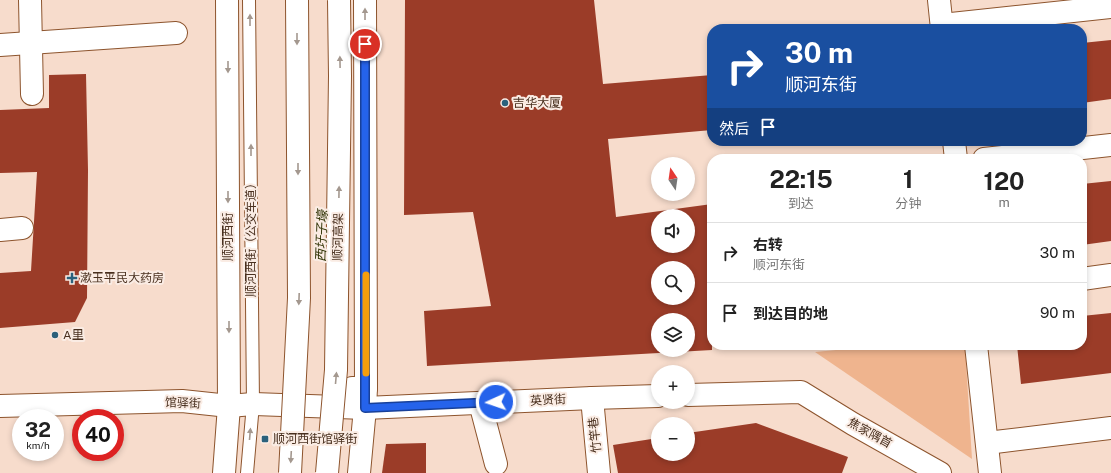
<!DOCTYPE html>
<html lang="zh">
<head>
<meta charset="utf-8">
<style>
  body { margin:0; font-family:"Public Sans","Noto Sans SC",sans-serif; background:#f6f6f6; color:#222; height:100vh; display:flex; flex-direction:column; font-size:15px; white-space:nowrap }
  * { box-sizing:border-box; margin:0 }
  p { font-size:13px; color:#767676 }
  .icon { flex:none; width:22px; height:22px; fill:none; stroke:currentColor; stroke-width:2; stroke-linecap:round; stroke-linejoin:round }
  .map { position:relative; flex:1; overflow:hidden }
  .sheet { position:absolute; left:707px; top:154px; width:380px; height:196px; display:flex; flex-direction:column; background:#fff; border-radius:16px; box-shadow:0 2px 6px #0003 }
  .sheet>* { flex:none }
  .guide { position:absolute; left:707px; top:24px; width:380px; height:122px; border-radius:16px; box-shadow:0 2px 6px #0003; background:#1a4fa0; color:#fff; overflow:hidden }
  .needle { width:26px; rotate:347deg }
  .buttons { position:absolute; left:651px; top:157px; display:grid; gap:8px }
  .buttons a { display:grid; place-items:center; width:44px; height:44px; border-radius:50%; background:#fff; box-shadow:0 2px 6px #0003; font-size:20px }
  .speed { position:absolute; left:12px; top:409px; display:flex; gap:8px; font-size:20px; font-weight:700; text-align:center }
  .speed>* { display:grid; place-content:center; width:52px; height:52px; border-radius:50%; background:#fff; box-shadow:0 2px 6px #0003; line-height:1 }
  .speed small { font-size:10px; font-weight:400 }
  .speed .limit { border:6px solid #d22; background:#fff; color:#111 }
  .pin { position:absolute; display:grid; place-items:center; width:34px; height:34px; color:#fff; margin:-17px; border:2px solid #fff; border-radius:50%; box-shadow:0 1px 4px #0007 }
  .me { position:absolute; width:44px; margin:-22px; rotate:267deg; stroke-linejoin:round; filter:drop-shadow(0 0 3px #0008) }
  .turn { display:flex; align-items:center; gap:14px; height:84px; padding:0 12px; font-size:18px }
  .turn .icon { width:52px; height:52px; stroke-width:2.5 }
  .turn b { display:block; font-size:28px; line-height:34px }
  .then { display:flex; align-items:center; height:38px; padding:0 12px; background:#0003; gap:8px; font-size:15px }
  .eta { display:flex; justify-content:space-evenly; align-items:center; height:68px; text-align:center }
  .eta b { font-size:24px; font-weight:700; line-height:28px }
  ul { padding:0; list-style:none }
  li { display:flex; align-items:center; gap:12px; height:60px; padding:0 12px; border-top:1px solid #e0e0e0 }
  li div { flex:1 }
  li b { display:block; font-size:15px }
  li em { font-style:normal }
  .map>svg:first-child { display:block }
  .green { fill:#efb48e }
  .building { fill:#9b3c28; fill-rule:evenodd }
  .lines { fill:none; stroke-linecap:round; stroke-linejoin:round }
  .lane-casing { stroke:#8d542d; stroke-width:14 }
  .street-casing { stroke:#8d542d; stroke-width:24 }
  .secondary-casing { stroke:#8d542d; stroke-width:24 }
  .primary-casing { stroke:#8d542d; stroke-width:24 }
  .lane { stroke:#fff; stroke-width:12 }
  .street { stroke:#fff; stroke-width:22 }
  .secondary { stroke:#fff; stroke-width:22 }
  .primary { stroke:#fff; stroke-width:22 }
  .highway-bridge-casing { stroke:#8d542d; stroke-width:24; stroke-linecap:butt }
  .highway-bridge { stroke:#fff; stroke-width:22 }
  .oneway { fill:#a4988f }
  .route-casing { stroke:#184099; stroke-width:10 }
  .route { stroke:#2563eb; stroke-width:7 }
  .slow { stroke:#f59e0b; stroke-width:7 }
  .poi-dot { fill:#2b617c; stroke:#faece4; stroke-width:1.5 }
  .labels { text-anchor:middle; stroke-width:4; stroke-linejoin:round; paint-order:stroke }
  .poi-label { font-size:12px; fill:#49301f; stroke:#faece4; text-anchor:start }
  .street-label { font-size:12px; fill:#49301f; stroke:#faece4 }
  .water-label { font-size:13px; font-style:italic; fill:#323507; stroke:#faece4 }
</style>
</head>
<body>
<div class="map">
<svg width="1111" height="473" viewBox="0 0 1111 473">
  <rect width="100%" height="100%" fill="#f7dccc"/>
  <polygon class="green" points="889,345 965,345 972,459 815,352"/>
  <g class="building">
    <path d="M405,0H594L603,84L712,75V130L608,139L616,217L712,204V350L427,366L424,311L491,306L473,212L404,215ZM658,216H688V246H658ZM658,268H688V298H658ZM658,320H688V350H658Z"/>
    <polygon points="1111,40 1111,99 1082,103 1082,43"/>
    <polygon points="86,74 88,170 87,298 75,322 0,328 0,273 31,271 37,172 0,173 0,110 49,108 49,75"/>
    <polygon points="1111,181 1111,241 1082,245 1082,184"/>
    <polygon points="1111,313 1111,373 1021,384 1017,345 1082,345 1082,316"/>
    <polygon points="756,423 848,457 842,473 618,473 613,445 658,438 658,454 688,454 688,433"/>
    <polygon points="426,443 426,473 382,473 386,444"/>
  </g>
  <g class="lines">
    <defs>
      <polyline id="lane" points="247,473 253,404 249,0"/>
      <g id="street">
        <polyline points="30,0 32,94"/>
        <polyline points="939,0 942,29"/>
        <polyline points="942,25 1111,7"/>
        <polyline points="0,45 176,33"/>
        <polyline points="954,141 956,159"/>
        <polyline points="984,159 1111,145"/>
        <polyline points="0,230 22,228"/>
        <polyline points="1082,279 1111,275"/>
        <polyline points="976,345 990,473"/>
        <polyline points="352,388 366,388"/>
        <polyline points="592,398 599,473"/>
        <polyline points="480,403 496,464"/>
        <polyline points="987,443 1111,428"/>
      </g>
      <g id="secondary">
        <polyline points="688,395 801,392 853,424 940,473"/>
        <polyline points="0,406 182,401 229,406 253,404 365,408 592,398 658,396"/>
      </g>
      <g id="primary">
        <polyline points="224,473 229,406 227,0"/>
        <polyline points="359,473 365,408 366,388 365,0"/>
      </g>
    </defs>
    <use href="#lane" class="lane-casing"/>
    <use href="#street" class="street-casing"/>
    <use href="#secondary" class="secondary-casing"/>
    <use href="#primary" class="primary-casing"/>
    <use href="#lane" class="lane"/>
    <use href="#street" class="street"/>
    <use href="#secondary" class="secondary"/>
    <use href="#primary" class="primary"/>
    <defs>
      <g id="highway-bridge">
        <polyline points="290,473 299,298 297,0"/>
        <polyline points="327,473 336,370 340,76 339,0"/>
      </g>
    </defs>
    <use href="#highway-bridge" class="highway-bridge-casing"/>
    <use href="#highway-bridge" class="highway-bridge"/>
  </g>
  <defs><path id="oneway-solid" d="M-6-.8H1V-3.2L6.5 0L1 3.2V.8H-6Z"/></defs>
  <g class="oneway">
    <use href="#oneway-solid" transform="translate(365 14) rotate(-90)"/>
    <use href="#oneway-solid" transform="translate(250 20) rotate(-90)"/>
    <use href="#oneway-solid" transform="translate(297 39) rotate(90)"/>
    <use href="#oneway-solid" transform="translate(340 62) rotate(-91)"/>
    <use href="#oneway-solid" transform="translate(228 67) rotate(90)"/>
    <use href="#oneway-solid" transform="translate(251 150) rotate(-90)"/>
    <use href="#oneway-solid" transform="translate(298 169) rotate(90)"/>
    <use href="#oneway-solid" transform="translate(339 192) rotate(-89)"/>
    <use href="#oneway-solid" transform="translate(228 197) rotate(90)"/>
    <use href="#oneway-solid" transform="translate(299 299) rotate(92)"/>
    <use href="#oneway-solid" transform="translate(229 327) rotate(90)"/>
    <use href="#oneway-solid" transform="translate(336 378) rotate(-85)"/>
    <use href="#oneway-solid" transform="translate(250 434) rotate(-85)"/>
    <use href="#oneway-solid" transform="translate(291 457) rotate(93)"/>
  </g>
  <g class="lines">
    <defs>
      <polyline id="route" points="365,44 365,408 496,402"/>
    </defs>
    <use href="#route" class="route-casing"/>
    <use href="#route" class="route"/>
    <polyline class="slow" points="366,275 366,373"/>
  </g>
  <g class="poi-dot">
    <circle cx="505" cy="103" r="4"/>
    <path d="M70 272h4v4h4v4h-4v4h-4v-4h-4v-4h4z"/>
    <circle cx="55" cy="335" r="4"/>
    <rect x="261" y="435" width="8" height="8" rx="2"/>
  </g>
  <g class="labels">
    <g class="poi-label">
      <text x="513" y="107">吉华大厦</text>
      <text x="80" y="282">漱玉平民大药房</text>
      <text x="63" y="339">A里</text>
      <text x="273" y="443">顺河西街馆驿街</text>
    </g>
    <g class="street-label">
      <text transform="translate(228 237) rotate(-90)" y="4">顺河西街</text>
      <text transform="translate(251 237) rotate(-90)" y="4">顺河西街（公交车道）</text>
      <text transform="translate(338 237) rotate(-89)" y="4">顺河高架</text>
      <text transform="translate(548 400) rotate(-3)" y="4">英贤街</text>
      <text transform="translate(183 403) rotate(2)" y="4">馆驿街</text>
      <text transform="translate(870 433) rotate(29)" y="4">焦家隅首</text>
      <text transform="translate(595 435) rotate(-96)" y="4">竹竿巷</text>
    </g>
    <g class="water-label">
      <text transform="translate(321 236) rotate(-88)" y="5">西圩子壕</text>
    </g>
  </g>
</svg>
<div class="buttons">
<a><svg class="needle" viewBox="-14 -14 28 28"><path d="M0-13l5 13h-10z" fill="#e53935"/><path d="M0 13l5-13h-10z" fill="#767676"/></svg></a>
<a><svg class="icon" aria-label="sound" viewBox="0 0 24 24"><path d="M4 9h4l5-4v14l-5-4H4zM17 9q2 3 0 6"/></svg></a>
<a><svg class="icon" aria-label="search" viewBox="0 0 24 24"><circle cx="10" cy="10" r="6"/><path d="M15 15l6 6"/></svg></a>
<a><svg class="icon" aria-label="layers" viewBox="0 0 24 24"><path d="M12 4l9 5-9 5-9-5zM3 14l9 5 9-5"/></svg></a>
<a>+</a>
<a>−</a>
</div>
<div class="speed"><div>32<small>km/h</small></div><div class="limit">40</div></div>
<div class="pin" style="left:365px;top:44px;background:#d93025"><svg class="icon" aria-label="arrive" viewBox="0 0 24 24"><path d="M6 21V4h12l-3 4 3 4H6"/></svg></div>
<svg class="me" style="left:496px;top:402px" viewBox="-20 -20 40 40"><circle r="17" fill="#2563eb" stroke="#fff" stroke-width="3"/><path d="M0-11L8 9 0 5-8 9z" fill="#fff"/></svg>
<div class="guide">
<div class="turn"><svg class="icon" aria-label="right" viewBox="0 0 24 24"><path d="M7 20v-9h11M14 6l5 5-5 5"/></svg><div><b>30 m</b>顺河东街</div></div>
<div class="then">然后<svg class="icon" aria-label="arrive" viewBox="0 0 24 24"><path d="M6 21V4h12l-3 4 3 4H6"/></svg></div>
</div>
<section class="sheet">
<div class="eta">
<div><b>22:15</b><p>到达</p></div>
<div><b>1</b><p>分钟</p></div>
<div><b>120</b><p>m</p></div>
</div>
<ul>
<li><svg class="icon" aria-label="right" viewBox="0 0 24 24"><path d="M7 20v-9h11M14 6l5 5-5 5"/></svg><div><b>右转</b><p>顺河东街</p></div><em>30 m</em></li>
<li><svg class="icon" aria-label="arrive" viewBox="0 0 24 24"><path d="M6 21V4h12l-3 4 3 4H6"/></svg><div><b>到达目的地</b></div><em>90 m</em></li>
</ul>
</section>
</div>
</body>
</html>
